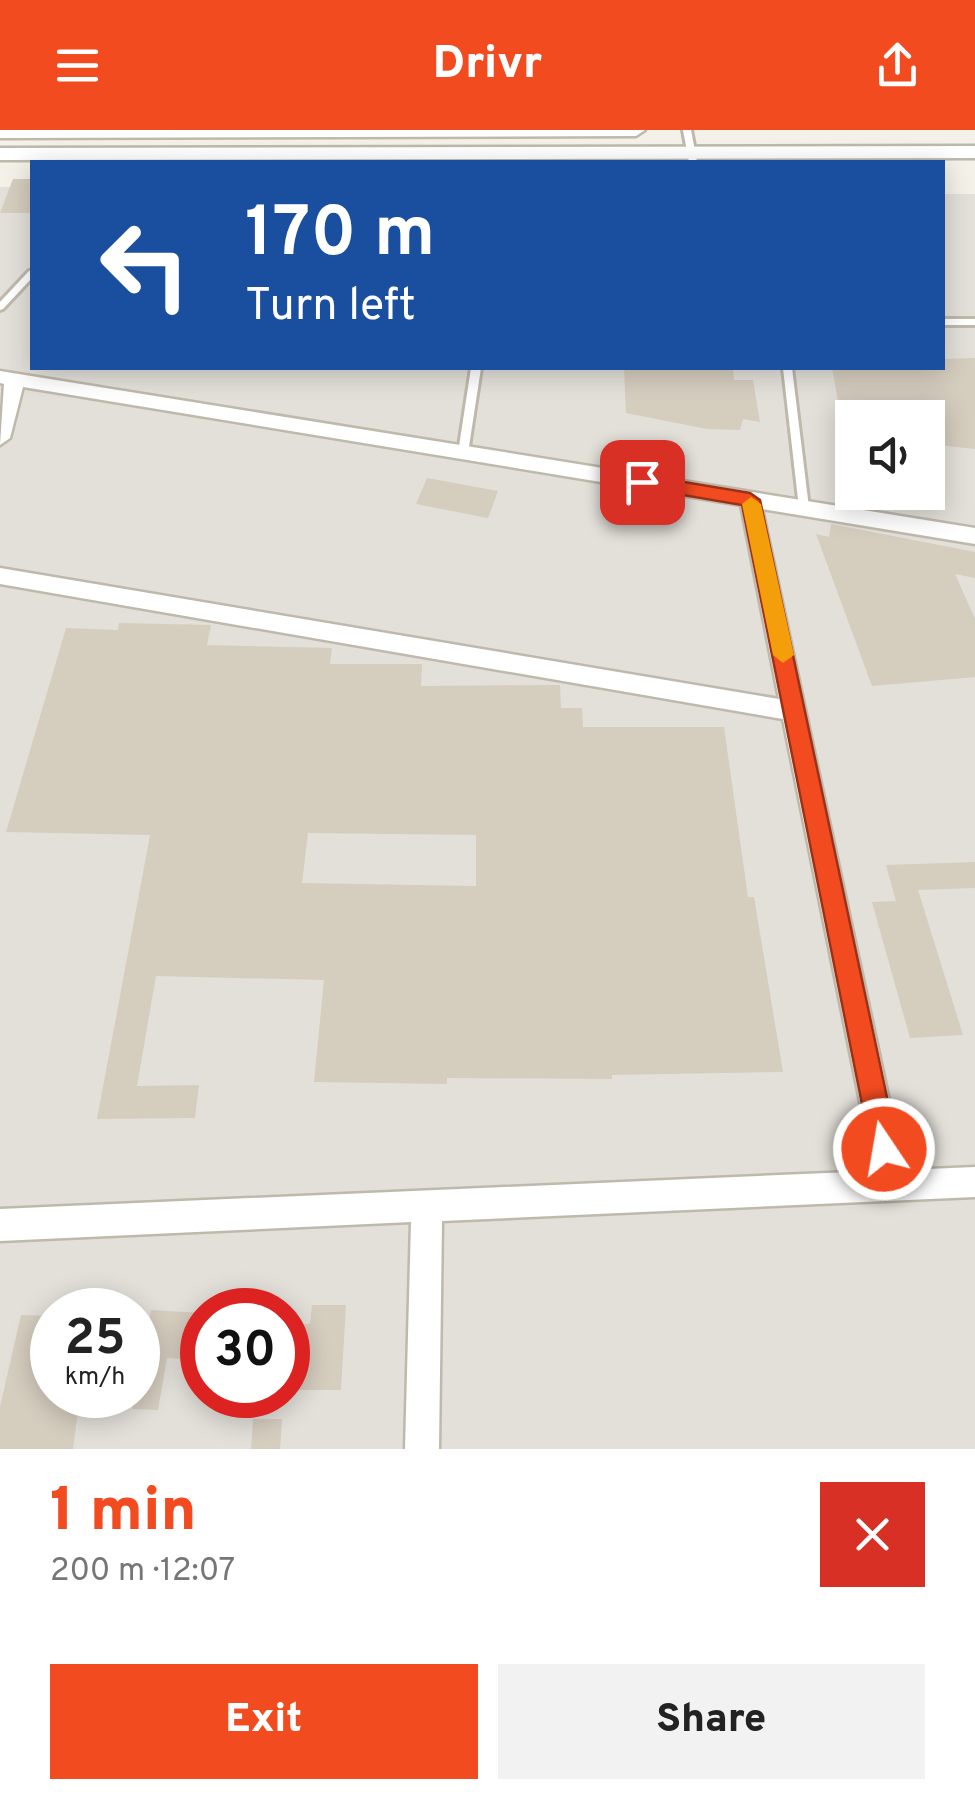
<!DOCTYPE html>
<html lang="en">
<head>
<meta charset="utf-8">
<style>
  body { margin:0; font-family:Overpass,sans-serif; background:#f2f2f2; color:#222; height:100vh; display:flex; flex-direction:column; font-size:38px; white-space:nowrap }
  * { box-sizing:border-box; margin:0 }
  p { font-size:32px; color:#767676 }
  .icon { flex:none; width:55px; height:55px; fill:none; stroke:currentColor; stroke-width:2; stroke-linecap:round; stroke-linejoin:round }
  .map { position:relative; height:1319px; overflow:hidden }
  .drawer { display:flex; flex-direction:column; background:#fff; flex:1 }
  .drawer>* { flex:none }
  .guide { position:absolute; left:30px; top:30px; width:915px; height:210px; border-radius:0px; box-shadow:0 5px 25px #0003; background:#1a4fa0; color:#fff; overflow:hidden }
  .tools { position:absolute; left:835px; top:270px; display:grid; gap:20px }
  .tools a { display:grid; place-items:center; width:110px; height:110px; border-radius:0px; background:#fff; box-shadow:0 5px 25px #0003; font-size:50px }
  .speed { position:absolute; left:30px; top:1158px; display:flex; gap:20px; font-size:50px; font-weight:700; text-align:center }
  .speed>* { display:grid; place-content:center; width:130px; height:130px; border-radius:50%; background:#fff; box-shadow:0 5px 25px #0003; line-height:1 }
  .speed small { font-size:25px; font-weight:400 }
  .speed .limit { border:15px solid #d22; background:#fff; color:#111 }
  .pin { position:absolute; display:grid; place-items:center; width:85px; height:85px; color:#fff; margin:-42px; border-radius:20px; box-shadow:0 5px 15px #0006 }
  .me { position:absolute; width:110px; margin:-55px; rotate:348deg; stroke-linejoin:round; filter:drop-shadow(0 0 8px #0008) }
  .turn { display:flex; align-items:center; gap:35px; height:210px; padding:0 50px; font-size:45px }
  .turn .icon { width:130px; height:130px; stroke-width:2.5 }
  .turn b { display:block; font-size:70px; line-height:85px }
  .round { display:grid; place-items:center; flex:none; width:105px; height:105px; border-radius:0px; background:#f2f2f2 }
  .head { display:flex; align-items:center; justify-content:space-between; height:170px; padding:0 50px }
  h1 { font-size:60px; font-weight:800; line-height:75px; color:#f34b20 }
  .action { display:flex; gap:20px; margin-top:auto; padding:20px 50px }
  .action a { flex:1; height:115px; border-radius:0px; background:#f34b20; color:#fff; font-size:40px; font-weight:800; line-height:115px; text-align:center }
  .action a+a { background:#f2f2f2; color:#222 }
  header { display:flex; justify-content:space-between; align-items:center; height:130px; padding:0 50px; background:#f34b20; color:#fff; font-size:45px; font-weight:800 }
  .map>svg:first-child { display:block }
  .industrial { fill:#e3e0da; fill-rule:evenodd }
  .building { fill:#d5cdbe; fill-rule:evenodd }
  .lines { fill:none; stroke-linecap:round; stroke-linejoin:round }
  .service-casing { stroke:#bfb9ab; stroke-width:6 }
  .minor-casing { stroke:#bfb9ab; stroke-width:5 }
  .tertiary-casing { stroke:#bfb9ab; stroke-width:5 }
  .service { fill:#fff; fill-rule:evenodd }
  .minor { fill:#fff; fill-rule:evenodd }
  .tertiary { fill:#fff; fill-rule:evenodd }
  .route { fill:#f34b20; stroke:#9e3115; stroke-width:2.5 }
  .slow { fill:#f59e0b }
</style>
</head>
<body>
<header><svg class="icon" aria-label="menu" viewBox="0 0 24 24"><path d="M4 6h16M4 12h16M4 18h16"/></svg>Drivr<svg class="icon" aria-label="share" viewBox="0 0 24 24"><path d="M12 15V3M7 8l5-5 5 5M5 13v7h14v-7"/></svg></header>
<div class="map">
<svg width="975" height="1319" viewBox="0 0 975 1319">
  <rect width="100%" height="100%" fill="#f4f1e9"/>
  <path class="industrial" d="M0,57H32V238H942L943,64H975V1319H0ZM852,288H928V362H852ZM52,1180H138V1265H52ZM202,1180H288V1265H202Z"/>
  <g class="building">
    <polygon points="13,49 32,49 32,83 0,83"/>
    <polygon points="975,228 975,319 928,314 928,288 841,288 832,238 942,238 942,229"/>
    <polygon points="624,238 733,238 734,250 753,250 760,292 743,289 740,300 707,299 626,283"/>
    <polygon points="427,348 498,361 488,388 416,374"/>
    <polygon points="831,394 975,422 975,448 955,444 975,489 975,547 872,556 816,404 829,407"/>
    <path d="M119,493L211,495L207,515L332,518L330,534H422L421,556L560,555L561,578H582L583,597H724L748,767H754L783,942L612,945V949L447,948V954L314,952L324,850L156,846L137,956L199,955L195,988L97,989L150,705L6,702L66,498L118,500ZM308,703L476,705V756L302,753Z"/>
    <polygon points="975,732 975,758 918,760 963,905 910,908 872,772 896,771 886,735"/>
    <polygon points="312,1175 346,1175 341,1260 288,1260 288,1195 310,1194"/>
    <polygon points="151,1180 202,1183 202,1230 167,1228 158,1280 132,1279"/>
    <polygon points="21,1185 52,1186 52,1265 80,1265 73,1319 0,1319 0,1277"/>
    <polygon points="253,1289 282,1289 280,1319 251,1319"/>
  </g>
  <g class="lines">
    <defs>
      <g id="service">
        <polygon points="683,0 691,0 697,32 689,32"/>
        <polygon points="32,140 32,148 3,179 0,180 0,172 29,141"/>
        <rect x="942" y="189" width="33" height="6"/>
        <polygon points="471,238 481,238 468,323 463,326 458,323"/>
        <polygon points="783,238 792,238 809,378 804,382 799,378"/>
      </g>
      <polygon id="minor" points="0,241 975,398 975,414 762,379 904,1040 975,1037 975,1067 442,1091 439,1319 405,1319 411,1092 0,1111 0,1079 874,1041 783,589 0,454 0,438 779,569 741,375 23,257 10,308 0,315 4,254 0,253"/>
      <g id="tertiary">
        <polygon points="0,0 645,0 636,6 0,8"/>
        <polygon points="975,16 975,28 0,30 0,18"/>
      </g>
    </defs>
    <use href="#service" class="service-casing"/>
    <use href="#minor" class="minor-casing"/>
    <use href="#tertiary" class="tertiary-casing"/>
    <use href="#service" class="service"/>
    <use href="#minor" class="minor"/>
    <use href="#tertiary" class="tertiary"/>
  </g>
  <polygon class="route" points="642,345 750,363 760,370 898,1019 894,1028 884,1032 875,1028 871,1019 742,375 636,357 636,347"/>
  <polygon class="slow" points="751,367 761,374 794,525 783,533 773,525 742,374"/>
</svg>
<div class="tools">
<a><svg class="icon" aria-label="sound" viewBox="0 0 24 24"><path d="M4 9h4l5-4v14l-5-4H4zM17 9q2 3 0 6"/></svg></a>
</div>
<div class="speed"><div>25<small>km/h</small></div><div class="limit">30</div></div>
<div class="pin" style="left:642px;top:352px;background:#d93025"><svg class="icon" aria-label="arrive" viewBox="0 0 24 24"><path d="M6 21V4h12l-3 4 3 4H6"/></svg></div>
<svg class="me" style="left:884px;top:1019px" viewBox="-20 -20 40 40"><circle r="17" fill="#f34b20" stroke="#fff" stroke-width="3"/><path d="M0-11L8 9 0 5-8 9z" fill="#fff"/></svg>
<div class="guide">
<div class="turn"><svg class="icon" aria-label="left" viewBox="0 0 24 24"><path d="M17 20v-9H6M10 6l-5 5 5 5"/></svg><div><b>170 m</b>Turn left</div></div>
</div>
</div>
<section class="drawer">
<div class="head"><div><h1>1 min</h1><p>200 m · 12:07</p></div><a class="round" style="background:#d93025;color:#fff"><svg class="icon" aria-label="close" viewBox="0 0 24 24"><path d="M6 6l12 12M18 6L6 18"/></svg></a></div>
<div class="action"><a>Exit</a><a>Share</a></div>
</section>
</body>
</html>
